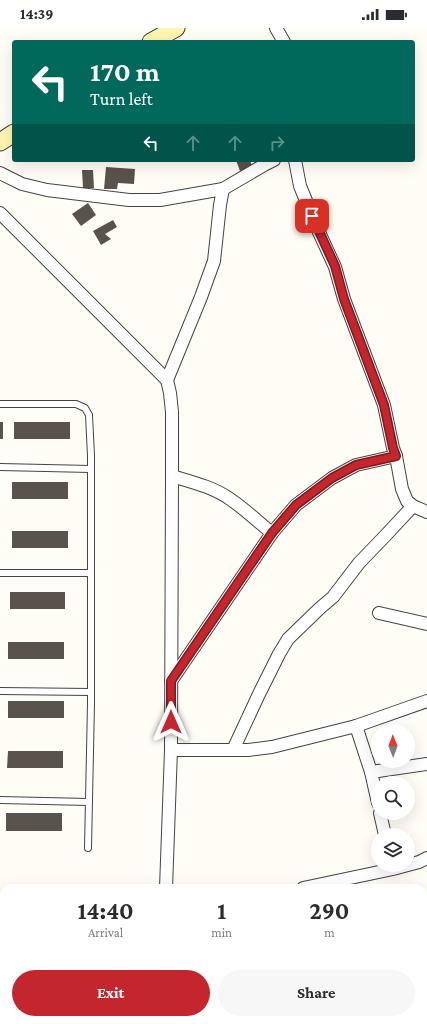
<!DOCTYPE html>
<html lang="en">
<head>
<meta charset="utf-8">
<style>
  body { margin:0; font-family:"Crimson Pro",serif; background:#f7f7f7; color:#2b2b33; height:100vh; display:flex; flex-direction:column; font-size:15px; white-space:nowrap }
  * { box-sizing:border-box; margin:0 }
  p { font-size:13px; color:#7c7c81 }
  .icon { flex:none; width:22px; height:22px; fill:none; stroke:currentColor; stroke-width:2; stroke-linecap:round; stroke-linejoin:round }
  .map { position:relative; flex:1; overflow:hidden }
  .drawer { position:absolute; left:0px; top:856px; width:427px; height:140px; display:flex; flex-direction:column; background:#fff; border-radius:12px 12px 0 0; box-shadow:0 4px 16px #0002 }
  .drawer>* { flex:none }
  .guide { position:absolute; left:12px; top:12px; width:403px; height:122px; border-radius:4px; box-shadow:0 4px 16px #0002; background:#00695c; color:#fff; overflow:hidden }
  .needle { width:26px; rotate:359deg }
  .buttons { position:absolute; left:371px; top:696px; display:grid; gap:8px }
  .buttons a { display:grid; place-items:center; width:44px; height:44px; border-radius:50%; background:#fff; box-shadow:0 4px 16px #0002; font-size:20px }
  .pin { position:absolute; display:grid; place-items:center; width:34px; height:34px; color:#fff; margin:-17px; border-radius:8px; box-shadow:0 2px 6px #0006 }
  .me { position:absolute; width:44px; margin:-22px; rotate:0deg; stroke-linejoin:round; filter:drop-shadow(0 0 3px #0008) }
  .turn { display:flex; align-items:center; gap:14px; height:84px; padding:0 12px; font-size:18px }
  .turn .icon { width:52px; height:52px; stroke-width:2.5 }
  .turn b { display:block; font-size:28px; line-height:34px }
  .lanes { display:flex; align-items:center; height:38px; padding:0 12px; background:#0003; justify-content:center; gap:20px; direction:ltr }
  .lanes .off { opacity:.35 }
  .eta { display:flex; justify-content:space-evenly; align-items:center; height:68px; text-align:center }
  .eta b { font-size:24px; font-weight:700; line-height:28px }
  .cta { display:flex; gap:8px; margin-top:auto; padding:8px 12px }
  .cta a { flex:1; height:46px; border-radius:24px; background:#c4262e; color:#fff; font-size:16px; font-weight:700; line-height:46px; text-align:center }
  .cta a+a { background:#f7f7f7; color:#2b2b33 }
  .status { display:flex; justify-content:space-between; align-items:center; height:28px; padding:0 20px; background:#fff; direction:ltr }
  .status svg { height:11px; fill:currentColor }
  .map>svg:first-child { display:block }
  .building { fill:#5a524d }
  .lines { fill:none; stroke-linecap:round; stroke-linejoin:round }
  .lane-casing { stroke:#444; stroke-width:8 }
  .street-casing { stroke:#444; stroke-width:14 }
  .secondary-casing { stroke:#333; stroke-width:19 }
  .lane { stroke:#fff; stroke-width:6 }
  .street { stroke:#fff; stroke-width:12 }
  .secondary { stroke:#fff6b0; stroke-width:17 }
  .route-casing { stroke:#7f191e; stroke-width:10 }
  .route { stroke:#c4262e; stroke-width:7 }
</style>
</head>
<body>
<div class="status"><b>14:39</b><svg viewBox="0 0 49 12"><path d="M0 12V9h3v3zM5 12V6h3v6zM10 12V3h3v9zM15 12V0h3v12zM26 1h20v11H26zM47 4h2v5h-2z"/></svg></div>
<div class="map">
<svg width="427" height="996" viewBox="0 0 427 996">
  <rect width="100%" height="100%" fill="#fffdf5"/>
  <g class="building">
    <polygon points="236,132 250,132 252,138 240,143"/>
    <polygon points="106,139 135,141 134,156 118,155 117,161 104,161"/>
    <polygon points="82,142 93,142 94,160 83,160"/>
    <polygon points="88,175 96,187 81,198 72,186"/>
    <polygon points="113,192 117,199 105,206 111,211 101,217 93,203"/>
    <rect x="0" y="394" width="3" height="17"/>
    <rect x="14" y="394" width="56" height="17"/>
    <rect x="12" y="454" width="56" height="17"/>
    <rect x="12" y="503" width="56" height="17"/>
    <rect x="10" y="564" width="55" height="17"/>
    <rect x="8" y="614" width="56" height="17"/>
    <rect x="8" y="673" width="56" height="17"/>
    <polygon points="8,723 63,723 63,740 7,740"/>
    <rect x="6" y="785" width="56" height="18"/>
    <polygon points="275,992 327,992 328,996 276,996"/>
  </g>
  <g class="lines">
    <defs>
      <g id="lane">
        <polyline points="0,376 76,376 85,380 89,387 91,428 91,675 88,820"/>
        <polyline points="0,439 91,441"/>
        <polyline points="0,545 91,545"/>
        <polyline points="0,663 91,664"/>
        <polyline points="0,772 89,774"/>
      </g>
      <g id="street">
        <polyline points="276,0 284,14"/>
        <polyline points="295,132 300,158 318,202 335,239 344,271 384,377 393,420 396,428 402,461 407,473 413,478 427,484"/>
        <polyline points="0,145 22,156 47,162 129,172 160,172 223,161 264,137 274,132"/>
        <polyline points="0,185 167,352 170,365 172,384 172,448 171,722 166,860"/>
        <polyline points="167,352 201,269 214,233 220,177 223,161"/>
        <polyline points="272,505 296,477 332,450 356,437 396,428"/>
        <polyline points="379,585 427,596"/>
        <path d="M171,653L272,505C258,494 245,481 230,471C213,459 192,454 172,448"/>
        <polyline points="356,698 371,744 378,775"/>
        <polyline points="171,722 248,722 272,719 356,698 427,673"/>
        <polyline points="233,722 259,666 279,626 288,611 320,580 333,569 359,535 385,508 413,478"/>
        <polyline points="371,744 427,736"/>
        <polyline points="380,785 385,807"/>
        <polyline points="303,860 393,841 419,834 427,830"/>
        <polyline points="0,931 4,930"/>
      </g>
      <g id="secondary">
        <polyline points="151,14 176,0"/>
        <polyline points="0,114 14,105"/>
      </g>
    </defs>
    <use href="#lane" class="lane-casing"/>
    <use href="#street" class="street-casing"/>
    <use href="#secondary" class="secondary-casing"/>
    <use href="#lane" class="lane"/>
    <use href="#street" class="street"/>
    <use href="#secondary" class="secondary"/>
  </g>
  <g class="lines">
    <defs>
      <polyline id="route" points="171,694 171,653 272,505 296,477 332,450 356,437 396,428 393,420 384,377 344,271 335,238 312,188"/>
    </defs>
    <use href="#route" class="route-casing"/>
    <use href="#route" class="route"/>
  </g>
</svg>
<div class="buttons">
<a><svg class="needle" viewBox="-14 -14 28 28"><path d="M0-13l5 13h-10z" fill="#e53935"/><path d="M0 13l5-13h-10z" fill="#7c7c81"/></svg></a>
<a><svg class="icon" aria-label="search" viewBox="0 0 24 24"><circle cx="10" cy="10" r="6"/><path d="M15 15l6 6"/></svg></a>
<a><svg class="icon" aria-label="layers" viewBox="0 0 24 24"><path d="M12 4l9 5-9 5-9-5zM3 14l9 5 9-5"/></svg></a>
</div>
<div class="pin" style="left:312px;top:188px;background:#d93025"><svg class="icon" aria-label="arrive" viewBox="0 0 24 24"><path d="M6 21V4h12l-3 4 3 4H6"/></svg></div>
<svg class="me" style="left:171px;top:694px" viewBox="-20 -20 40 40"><path d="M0-17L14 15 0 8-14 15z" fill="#c4262e" stroke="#fff" stroke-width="4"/></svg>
<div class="guide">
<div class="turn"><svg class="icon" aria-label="left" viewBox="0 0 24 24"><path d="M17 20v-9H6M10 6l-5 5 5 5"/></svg><div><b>170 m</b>Turn left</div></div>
<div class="lanes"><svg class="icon" aria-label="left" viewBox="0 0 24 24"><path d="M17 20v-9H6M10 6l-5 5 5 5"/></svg><svg class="icon off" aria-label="ahead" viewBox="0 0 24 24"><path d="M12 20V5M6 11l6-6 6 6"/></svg><svg class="icon off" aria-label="ahead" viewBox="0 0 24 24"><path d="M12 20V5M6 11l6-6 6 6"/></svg><svg class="icon off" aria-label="right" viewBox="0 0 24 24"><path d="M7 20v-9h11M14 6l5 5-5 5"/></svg></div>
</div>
<section class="drawer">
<div class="eta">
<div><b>14:40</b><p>Arrival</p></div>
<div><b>1</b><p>min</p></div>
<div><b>290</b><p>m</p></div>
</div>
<div class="cta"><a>Exit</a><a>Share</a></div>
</section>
</div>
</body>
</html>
